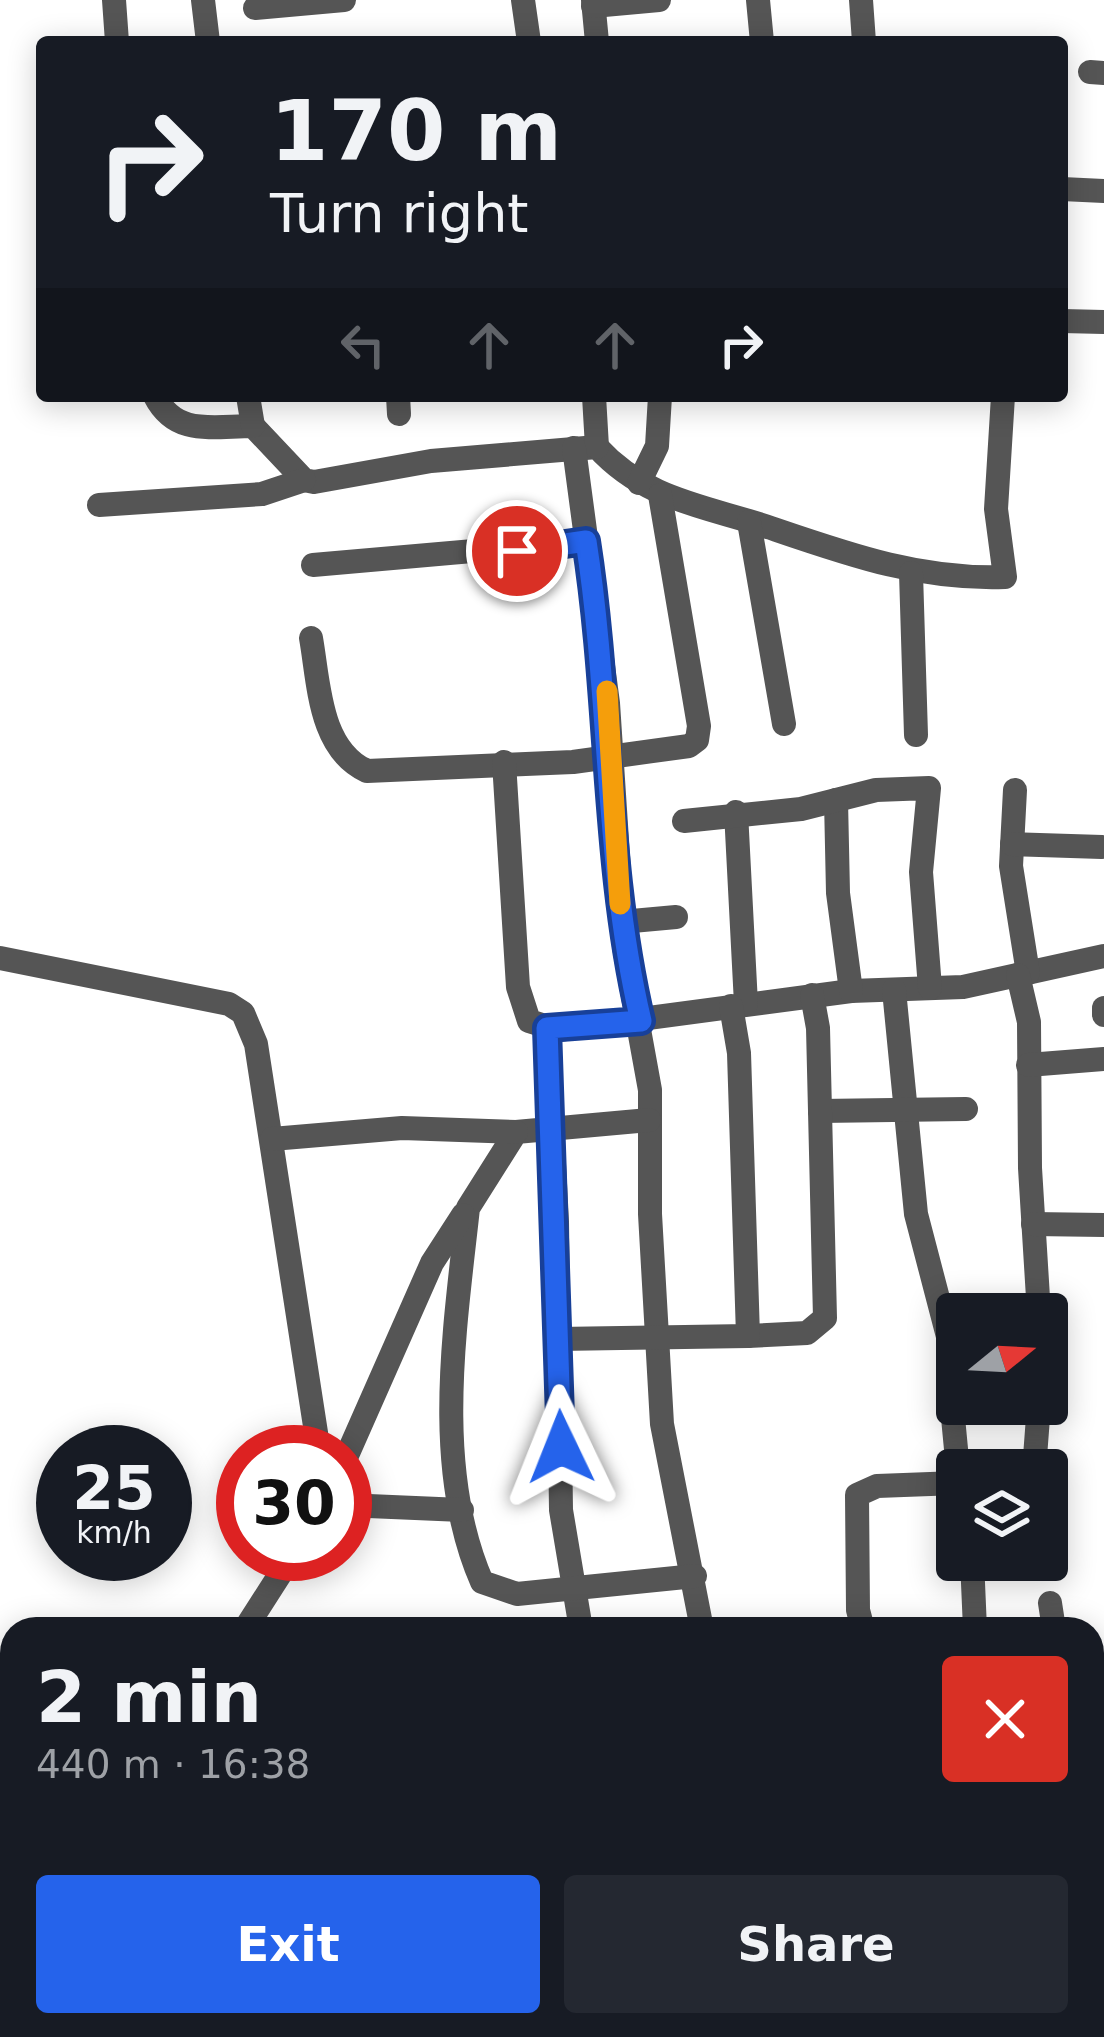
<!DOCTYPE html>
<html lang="en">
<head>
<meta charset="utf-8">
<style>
  body { margin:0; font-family:"DejaVu Sans",sans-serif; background:#242831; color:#f1f3f6; height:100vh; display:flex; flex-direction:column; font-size:45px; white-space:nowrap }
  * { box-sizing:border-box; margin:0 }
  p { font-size:39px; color:#9ea1a6 }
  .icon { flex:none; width:66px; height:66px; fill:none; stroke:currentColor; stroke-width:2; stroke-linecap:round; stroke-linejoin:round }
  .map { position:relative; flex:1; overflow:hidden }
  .details { position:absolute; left:0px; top:1617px; width:1104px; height:420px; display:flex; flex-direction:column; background:#171b24; border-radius:36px 36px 0 0; box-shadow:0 6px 30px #0003 }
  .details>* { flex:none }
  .top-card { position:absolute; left:36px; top:36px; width:1032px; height:366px; border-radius:12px; box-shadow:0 6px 30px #0003; background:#171b24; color:#f1f3f6; overflow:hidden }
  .needle { width:78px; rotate:72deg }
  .buttons { position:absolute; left:936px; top:1293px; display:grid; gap:24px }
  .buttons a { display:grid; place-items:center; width:132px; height:132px; border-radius:12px; background:#171b24; box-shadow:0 6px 30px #0003; font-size:60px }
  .speed { position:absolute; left:36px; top:1425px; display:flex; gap:24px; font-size:60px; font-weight:700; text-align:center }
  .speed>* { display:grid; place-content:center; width:156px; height:156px; border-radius:50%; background:#171b24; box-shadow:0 6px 30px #0003; line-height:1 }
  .speed small { font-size:30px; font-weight:400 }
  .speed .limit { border:18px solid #d22; background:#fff; color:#111 }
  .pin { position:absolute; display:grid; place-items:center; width:102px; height:102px; color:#fff; margin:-51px; border:6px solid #fff; border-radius:50%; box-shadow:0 3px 12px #0007 }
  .me { position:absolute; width:132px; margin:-66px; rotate:358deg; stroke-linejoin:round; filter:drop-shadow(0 0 9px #0008) }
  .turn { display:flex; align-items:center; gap:42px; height:252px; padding:0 36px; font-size:54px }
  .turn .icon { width:156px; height:156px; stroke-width:2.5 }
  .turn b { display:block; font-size:84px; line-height:102px }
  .lanes { display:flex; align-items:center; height:114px; padding:0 36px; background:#0003; justify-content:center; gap:60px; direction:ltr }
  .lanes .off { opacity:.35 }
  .round { display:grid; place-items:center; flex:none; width:126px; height:126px; border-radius:12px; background:#242831 }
  .headline { display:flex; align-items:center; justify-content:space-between; height:204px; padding:0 36px }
  h1 { font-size:72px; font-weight:600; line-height:90px }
  .cta { display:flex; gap:24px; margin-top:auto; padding:24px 36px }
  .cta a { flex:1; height:138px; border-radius:12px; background:#2563eb; color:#fff; font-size:48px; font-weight:600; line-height:138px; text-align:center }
  .cta a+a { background:#242831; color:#f1f3f6 }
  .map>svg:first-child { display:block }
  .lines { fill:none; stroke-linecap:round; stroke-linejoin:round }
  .minor { stroke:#555; stroke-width:24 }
  .route-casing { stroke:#184099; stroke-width:30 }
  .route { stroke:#2563eb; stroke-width:21 }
  .slow { stroke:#f59e0b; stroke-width:21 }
</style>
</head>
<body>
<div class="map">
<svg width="1104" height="2037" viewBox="0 0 1104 2037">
  <rect width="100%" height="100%" fill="#fff"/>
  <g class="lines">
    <g class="minor">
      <polyline points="114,0 117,42"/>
      <polyline points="203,0 208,42"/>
      <polyline points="523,0 529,42"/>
      <polyline points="593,0 597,42"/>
      <polyline points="758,0 762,42"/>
      <polyline points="861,0 864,42"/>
      <polyline points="593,6 659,0"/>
      <polyline points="255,8 344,0"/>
      <polyline points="1090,72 1104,73"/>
      <polyline points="1062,189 1104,191"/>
      <polyline points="1062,321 1104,322"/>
      <path d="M155,396C176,437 213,426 253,426L304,480L314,482L431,461L597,447C646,501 707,506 771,528C850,555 921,580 1005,577L996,509L1003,396"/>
      <polyline points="248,396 253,426"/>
      <polyline points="398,396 399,414"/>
      <polyline points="594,396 597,447"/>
      <polyline points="574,448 608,703 624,947 650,1090 650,1214 662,1424 702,1629"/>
      <polyline points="639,483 657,446 660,396"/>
      <polyline points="99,505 262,494 304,480"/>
      <polyline points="749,522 784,724"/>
      <polyline points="313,565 586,541"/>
      <polyline points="911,573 916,735"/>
      <path d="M311,638C319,683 319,749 367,771L573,762L689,746L697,740L699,726L660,495"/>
      <polyline points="504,762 518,987 529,1021 558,1030 851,991 963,987 1104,956"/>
      <polyline points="1015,790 1011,866 1028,973"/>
      <polyline points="836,800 838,893 851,991"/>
      <polyline points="736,812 746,1004"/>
      <polyline points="684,821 801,809 876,790 929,788 921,872 930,988"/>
      <polyline points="1012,844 1102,847"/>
      <polyline points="621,922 676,917"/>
      <polyline points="0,958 229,1004 243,1013 256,1044 319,1452"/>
      <polyline points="1018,975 1029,1022 1030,1168 1039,1314"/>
      <polyline points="894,990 916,1214 957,1371"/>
      <polyline points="1104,1008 1104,1015"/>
      <polyline points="547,1028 557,1222 561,1510 581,1629"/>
      <polyline points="1028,1065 1104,1059"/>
      <polyline points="820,1111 966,1109"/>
      <path d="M649,1120L516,1132L468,1208C455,1328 432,1468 482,1582L517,1594L695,1576"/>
      <polyline points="272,1139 402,1128 516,1132"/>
      <polyline points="1033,1224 1104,1225"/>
      <polyline points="748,1336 807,1333 825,1318 818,1028 812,995"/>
      <polyline points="558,1339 748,1336 739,1053 731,1006"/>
      <polyline points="957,1374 952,1407 958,1470"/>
      <polyline points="345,1460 432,1263 463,1215"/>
      <polyline points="1034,1470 1039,1404"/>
      <polyline points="345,1505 462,1510"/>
      <polyline points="972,1560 975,1629"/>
      <polyline points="1050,1603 1054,1629"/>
      <polyline points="245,1629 293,1554"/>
      <polyline points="863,1629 858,1610 857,1495 877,1486 957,1483"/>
      <polyline points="1092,1715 1104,1719"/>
      <polyline points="1092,1805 1104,1803"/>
      <polyline points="0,1811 12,1812"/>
      <polyline points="1092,1907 1104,1924"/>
      <polyline points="0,1933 12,1910"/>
      <polyline points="364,2025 402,2037"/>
      <polyline points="610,2025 611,2037"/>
      <polyline points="718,2025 738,2037"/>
      <polyline points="50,2037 57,2025"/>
      <polyline points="169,2037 175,2025"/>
      <polyline points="236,2037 245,2025"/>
      <polyline points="907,2037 953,2025"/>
      <polyline points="1097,2037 1104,1979"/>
    </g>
  </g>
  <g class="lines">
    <defs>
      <path id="route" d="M517,551L586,541C611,701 604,865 641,1021L547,1028L561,1447"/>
    </defs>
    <use href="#route" class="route-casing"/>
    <use href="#route" class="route"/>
    <polyline class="slow" points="607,691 620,904"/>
  </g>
</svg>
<div class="buttons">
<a><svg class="needle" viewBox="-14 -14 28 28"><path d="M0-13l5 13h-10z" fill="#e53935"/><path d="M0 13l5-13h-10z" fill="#9ea1a6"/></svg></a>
<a><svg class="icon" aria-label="layers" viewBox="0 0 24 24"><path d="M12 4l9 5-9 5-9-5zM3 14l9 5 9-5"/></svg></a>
</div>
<div class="speed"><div>25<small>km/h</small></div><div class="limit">30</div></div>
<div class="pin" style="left:517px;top:551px;background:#d93025"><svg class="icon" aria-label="arrive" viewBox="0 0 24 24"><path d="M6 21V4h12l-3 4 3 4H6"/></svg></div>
<svg class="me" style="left:561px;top:1447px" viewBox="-20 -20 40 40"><path d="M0-17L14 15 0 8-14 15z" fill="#2563eb" stroke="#fff" stroke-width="4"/></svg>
<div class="top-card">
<div class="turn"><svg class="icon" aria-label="right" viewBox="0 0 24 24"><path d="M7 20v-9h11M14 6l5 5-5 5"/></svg><div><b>170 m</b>Turn right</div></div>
<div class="lanes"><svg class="icon off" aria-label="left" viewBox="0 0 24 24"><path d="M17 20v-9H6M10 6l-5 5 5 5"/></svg><svg class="icon off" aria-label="ahead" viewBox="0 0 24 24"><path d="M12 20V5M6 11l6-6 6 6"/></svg><svg class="icon off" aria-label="ahead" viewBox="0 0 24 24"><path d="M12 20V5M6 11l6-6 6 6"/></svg><svg class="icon" aria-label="right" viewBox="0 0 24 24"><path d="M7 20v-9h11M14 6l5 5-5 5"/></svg></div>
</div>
<section class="details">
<div class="headline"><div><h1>2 min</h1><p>440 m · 16:38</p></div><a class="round" style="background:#d93025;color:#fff"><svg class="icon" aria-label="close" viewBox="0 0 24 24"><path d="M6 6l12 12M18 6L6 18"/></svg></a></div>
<div class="cta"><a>Exit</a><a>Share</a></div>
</section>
</div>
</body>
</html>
